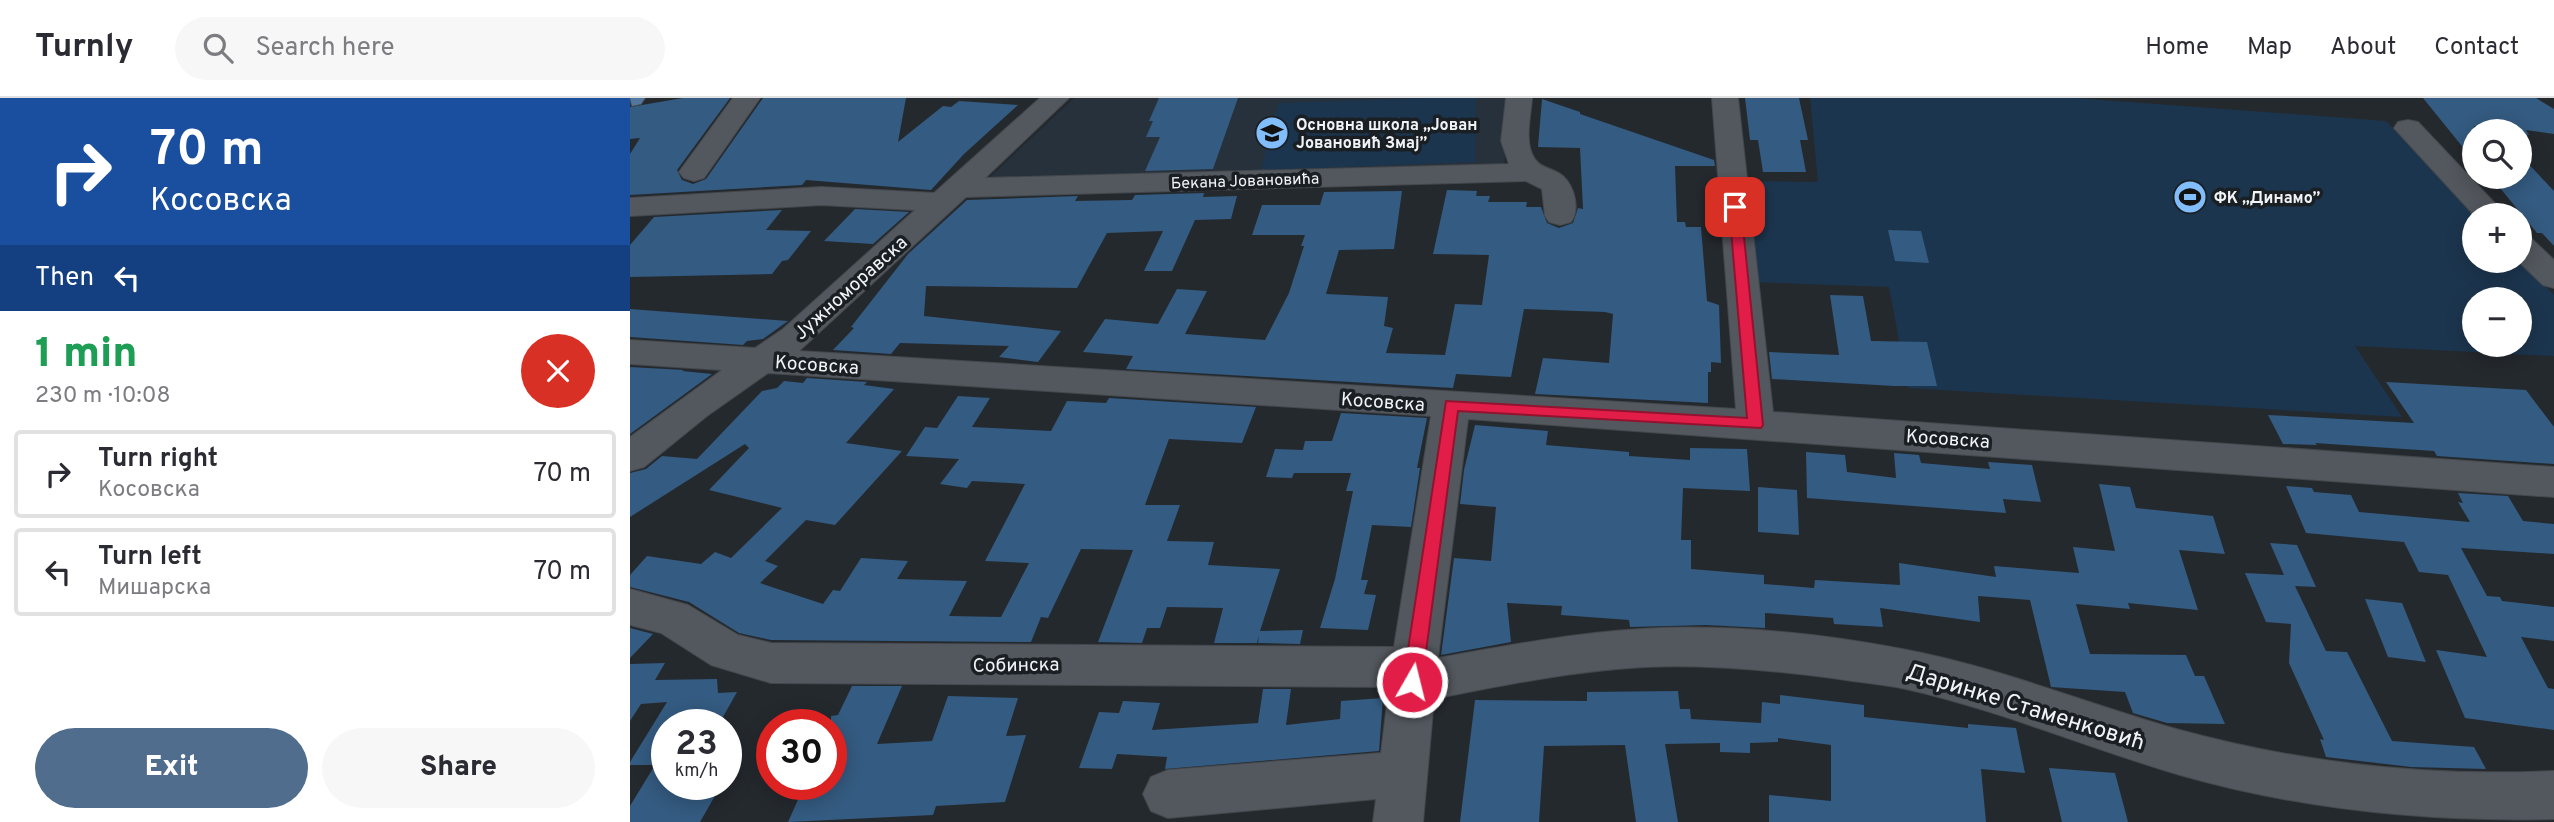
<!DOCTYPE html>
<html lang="en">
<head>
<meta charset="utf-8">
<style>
  body { margin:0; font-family:Overpass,sans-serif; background:#f7f7f7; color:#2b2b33; height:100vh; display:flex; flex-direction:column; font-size:26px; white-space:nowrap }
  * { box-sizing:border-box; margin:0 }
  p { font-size:23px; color:#7c7c81 }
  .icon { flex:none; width:38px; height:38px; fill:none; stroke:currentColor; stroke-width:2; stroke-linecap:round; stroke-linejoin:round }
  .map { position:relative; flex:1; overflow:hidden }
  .side { display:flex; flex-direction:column; background:#fff; width:630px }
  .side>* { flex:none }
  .hud { background:#1a4fa0; color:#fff; overflow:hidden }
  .fabs { position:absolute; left:1832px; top:21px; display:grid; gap:14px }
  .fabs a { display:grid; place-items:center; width:70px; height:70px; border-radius:50%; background:#fff; box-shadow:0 4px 18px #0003; font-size:35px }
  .speed { position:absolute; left:21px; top:611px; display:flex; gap:14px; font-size:35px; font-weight:700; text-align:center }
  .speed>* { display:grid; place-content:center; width:91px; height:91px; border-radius:50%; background:#fff; box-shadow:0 4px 18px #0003; line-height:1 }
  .speed small { font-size:18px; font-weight:400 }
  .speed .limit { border:10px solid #d22; background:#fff; color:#111 }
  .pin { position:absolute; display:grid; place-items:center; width:60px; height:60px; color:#fff; margin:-30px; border-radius:14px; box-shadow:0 4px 10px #0006 }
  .me { position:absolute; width:77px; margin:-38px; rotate:8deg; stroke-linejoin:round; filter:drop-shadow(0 0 5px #0008) }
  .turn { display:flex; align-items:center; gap:24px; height:147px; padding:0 35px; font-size:32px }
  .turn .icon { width:91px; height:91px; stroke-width:2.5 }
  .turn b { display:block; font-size:49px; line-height:60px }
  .then { display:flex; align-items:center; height:66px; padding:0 35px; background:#0003; gap:14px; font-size:26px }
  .round { display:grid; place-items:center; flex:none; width:74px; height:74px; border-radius:37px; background:#f7f7f7 }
  .head { display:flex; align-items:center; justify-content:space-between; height:119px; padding:0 35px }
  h1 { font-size:42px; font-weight:800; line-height:52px; color:#1e9e55 }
  .primary-button { display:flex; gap:14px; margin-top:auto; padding:14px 35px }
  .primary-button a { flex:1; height:80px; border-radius:42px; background:#516d8d; color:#fff; font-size:28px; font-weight:800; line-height:80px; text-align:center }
  .primary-button a+a { background:#f7f7f7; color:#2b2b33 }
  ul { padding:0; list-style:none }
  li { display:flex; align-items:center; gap:21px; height:88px; margin:0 14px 10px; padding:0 21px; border:4px solid #e1e1e2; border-radius:7px }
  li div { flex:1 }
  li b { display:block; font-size:26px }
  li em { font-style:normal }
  header { display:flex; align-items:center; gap:42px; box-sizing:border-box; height:98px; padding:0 35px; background:#fff; border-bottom:2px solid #e1e1e2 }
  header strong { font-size:33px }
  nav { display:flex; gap:38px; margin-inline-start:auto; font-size:24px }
  .search { width:490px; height:63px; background:#f7f7f7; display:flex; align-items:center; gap:18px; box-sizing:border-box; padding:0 24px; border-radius:38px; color:#7c7c81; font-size:26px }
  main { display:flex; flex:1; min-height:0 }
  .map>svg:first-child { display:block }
  .built { fill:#27313b }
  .green { fill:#1c354e; fill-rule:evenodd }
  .building { fill:#345b81 }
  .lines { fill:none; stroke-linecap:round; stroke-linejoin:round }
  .minor-casing { stroke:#43474c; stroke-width:2 }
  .major-casing { stroke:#43474c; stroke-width:2 }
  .minor { fill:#53585e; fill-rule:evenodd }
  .major { fill:#51779e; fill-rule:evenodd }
  .route { fill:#e11d48; stroke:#92132f; stroke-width:2 }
  .labels { text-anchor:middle; stroke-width:7; stroke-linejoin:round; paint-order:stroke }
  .far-poi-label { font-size:16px; font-weight:bold; fill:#f0f4f7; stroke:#1a1f24; text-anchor:start }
  .far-street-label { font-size:16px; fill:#f0f4f7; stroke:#1a1f24 }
  .street-label { font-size:19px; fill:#f0f4f7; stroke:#1a1f24 }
  .near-street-label { font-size:23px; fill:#f0f4f7; stroke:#1a1f24 }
</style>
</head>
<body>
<header>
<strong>Turnly</strong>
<div class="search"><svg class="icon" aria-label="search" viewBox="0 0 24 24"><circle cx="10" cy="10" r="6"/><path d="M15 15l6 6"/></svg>Search here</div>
<nav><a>Home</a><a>Map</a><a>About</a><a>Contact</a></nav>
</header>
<main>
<section class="side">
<div class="hud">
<div class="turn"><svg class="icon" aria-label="right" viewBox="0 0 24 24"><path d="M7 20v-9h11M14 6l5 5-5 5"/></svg><div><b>70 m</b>Косовска</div></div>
<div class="then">Then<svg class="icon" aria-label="left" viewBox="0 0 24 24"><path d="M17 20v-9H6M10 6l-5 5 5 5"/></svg></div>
</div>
<div class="head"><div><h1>1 min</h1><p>230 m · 10:08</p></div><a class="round" style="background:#d93025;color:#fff"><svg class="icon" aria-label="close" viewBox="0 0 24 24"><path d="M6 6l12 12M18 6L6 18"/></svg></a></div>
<ul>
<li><svg class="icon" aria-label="right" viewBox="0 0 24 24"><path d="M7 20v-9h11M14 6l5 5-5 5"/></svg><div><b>Turn right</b><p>Косовска</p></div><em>70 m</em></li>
<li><svg class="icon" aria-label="left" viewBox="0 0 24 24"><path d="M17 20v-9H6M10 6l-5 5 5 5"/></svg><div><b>Turn left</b><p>Мишарска</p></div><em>70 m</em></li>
</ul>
<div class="primary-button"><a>Exit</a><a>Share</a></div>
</section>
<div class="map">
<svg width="1924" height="724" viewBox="0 0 1924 724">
  <rect width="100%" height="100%" fill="#24292e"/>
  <polygon class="built" points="444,0 880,0 874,70 356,83"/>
  <g class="green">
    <polygon points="795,0 846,0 845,64 631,72 648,5"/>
    <path d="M1180,0H1445L1756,23L1847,117H1844V163L1890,162L1924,197V258L1725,248L1772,319L1278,290L1259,189L1123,184L1114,83L1188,84ZM1844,201H1890V247H1844Z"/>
  </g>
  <g class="building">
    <polygon points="53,0 100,0 47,72 52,82 63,86 76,81 133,0 276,0 268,44 313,8 321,9 329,3 388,7 334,56 301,92 176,82 172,87 0,97 0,56 10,40 0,41 0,9"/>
    <polygon points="529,0 608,0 583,71 515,73 530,39 516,39 523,23 519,23"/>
    <polygon points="1115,0 1169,0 1178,42 1170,42 1176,74 1133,74 1128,42 1120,42"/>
    <polygon points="1793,0 1906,0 1924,11 1924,36 1896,32 1899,37 1844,28 1844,63"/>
    <polygon points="912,1 950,14 950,16 1084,62 1085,68 1045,68 1047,124 1055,124 1056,129 1071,129 1077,203 1089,207 1091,265 1081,264 1081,274 1078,274 1078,305 905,296 913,260 979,265 983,216 975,214 894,211 881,279 826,276 823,290 496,271 503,258 453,254 475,221 528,226 547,191 577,193 555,236 635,242 659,195 674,148 671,148 675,137 622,137 632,107 690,107 694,94 772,93 764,151 709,152 696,196 758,199 754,228 763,230 756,255 815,257 825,206 852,207 859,157 803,156 817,92 847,93 846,98 860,98 858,104 897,104 896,109 911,109 917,125 929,130 943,125 948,110 953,111 950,50 908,49"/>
    <polygon points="1890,57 1924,93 1924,148 1912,135 1907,135 1861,79 1890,79"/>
    <polygon points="574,95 573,99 607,98 601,121 565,122 542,173 514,173 533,133 477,135 447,190 296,188 294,218 431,233 408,264 369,259 379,248 270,245 261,256 203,252 224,230 221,229 278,156 337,102 448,98 445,103 502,102 505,97"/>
    <polygon points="225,111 279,114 243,146 194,143"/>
    <polygon points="152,112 136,132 181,133 158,162 152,163 142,176 0,179 0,147 24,119"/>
    <polygon points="1258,132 1291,133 1299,165 1265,163"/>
    <polygon points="1200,197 1233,198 1241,243 1297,244 1307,288 1264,288 1142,281 1139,254 1209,257"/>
    <polygon points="0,211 158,223 133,241 117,243 113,247 0,239"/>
    <polygon points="0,269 54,272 52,273 82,276 0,336"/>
    <polygon points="177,280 237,284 234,287 264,291 216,345 272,353 205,427 176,422 135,463 148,468 130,485 193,506 203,492 210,493 231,460 278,463 267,481 337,483 319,518 371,519 399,465 355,463 395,386 342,383 337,390 310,386 329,361 276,358 295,329 307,330 328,298 360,300 342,329 421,333 437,303 476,305 479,300 626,309 612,345 539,341 515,407 550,407 537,443 584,444 578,467 650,471 630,533 673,532 670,546 628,545 629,537 627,545 584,545 593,510 537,509 530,530 517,530 512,545 468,544 503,452 451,451 418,520 411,519 401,544 141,542 109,535 59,504 0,489 0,477 17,458 71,466 85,454 101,460 152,410 79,392 119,350 115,346 0,419 0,375 16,371 32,358 67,361 132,293 147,290 154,283 173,285"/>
    <polygon points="1756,284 1896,292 1924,329 1924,366 1807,358 1804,353 1685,345 1687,347 1653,346 1638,317 1784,325"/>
    <polygon points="711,315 797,320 787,370 790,370 781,429 742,427 731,482 738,482 734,496 746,497 738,532 690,530 705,481 723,393 716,393 721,375 664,375 662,380 636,379 645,351 673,352 675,343 702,343"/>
    <polygon points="845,327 918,333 916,347 999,354 999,358 1060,362 1060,350 1117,351 1120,393 1053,390 1051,442 1061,442 1061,471 1134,477 1134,486 1184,490 1185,482 1270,487 1269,465 1366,479 1364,468 1449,475 1443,449 1485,453 1469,386 1500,389 1506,410 1583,418 1595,456 1549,452 1568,512 1498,505 1500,511 1446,506 1460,556 1556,557 1565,578 1574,578 1595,626 1537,625 1503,615 1495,594 1421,589 1400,502 1348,498 1350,524 1250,510 1253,529 1204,526 1203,520 1135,515 1135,530 1076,527 1000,529 999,522 931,517 932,508 877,505 881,544 811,557 824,460 861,463 866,409 830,406 834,372"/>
    <polygon points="1176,354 1215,357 1217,374 1266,380 1264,355 1289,357 1291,365 1360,371 1358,364 1402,367 1411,404 1373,401 1376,415 1177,400"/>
    <polygon points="1656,388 1682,390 1684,394 1721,397 1729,414 1840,424 1828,404 1833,405 1828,395 1878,398 1893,423 1924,426 1924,456 1831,450 1857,498 1870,499 1872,503 1924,509 1924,543 1891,539 1918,590 1924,591 1924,632 1835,620 1806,552 1857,559 1818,477 1789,474 1774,444 1676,435"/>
    <polygon points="1128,389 1167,392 1169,437 1128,434"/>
    <polygon points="1640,445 1667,447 1686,489 1665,488 1696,553 1717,554 1762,643 1844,649 1856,671 1781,669 1696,659 1690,641 1694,642 1659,565 1661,526 1636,524 1615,475 1654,477"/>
    <polygon points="1735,501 1772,505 1796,564 1758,559"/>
    <polygon points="0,530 23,536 0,560"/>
    <polygon points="35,565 25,582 87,581 88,595 107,594 89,626 37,626 37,686 90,689 70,724 0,724 0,708 25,667 0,667 0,664 37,604 11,606 0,623 0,566"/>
    <polygon points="222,588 272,588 247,646 302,643 318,598 388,600 376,638 396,637 375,704 306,708 303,717 158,724 175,686 201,686 201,618 208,617"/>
    <polygon points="633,591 661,591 656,627 710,621 711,603 753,600 749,653 535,671 537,659 487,656 482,671 449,670 469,614 489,615 493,603 530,605 522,632 628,625"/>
    <polygon points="1048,593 1050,611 1060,611 1061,621 1131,625 1132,604 1150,606 1150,597 1234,607 1234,619 1338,630 1338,626 1386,630 1395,675 1351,671 1356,724 1139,724 1139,697 1201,703 1201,647 1148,640 1148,644 1120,645 1120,655 1090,654 1090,645 1035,646 1048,724 1006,724 995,647 914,648 909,724 830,724 845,602 957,603 957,594"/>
    <polygon points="1419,670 1485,675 1498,724 1432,724"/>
  </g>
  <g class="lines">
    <defs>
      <g id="minor">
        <polygon points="103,0 130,0 74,80 64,83 54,80 49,74"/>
        <path d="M410,0H439L355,80L879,66L871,43L876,0H902C901,17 895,39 902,56C908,71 922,69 933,78C945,89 950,112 941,124L930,127L919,124L915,118L912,91L896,83L336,99L169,253L1106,311L1082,0H1108L1143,314L1924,369V399L838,321L808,560C875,548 943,535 1011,531C1097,526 1188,535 1272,551C1365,568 1455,605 1546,631C1670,665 1796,679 1924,673V721C1797,724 1673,712 1550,677C1458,650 1369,612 1276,591C1252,586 1227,584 1202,580C1140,572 1077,566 1014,569C943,573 873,587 804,601L793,724H743L746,701L538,720L521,713L513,696L521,679L538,672L751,655L759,589L141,585L81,567L31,535L0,527V491L58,507L108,537L141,545L764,549L801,318L138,275L77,318L14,369L0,373V339L92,272L0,266V242L125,250L153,231L285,112L191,107L0,118V100L191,89L304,95Z"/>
        <polygon points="1778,22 1788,24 1876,117 1844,117 1764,30 1768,24"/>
        <polygon points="1890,137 1901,140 1924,162 1924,190 1913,187 1888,163"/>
      </g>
      <polygon id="major" points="0,0 15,0 11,6 2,8"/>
    </defs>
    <use href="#minor" class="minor-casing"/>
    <use href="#major" class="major-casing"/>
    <use href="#minor" class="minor"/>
    <use href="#major" class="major"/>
  </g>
  <polygon class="route" points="1105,105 1111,109 1133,327 1131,330 828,313 792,584 789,590 782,593 776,590 773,584 816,303 1117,320 1099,109"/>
  <defs>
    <symbol id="school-disc" viewBox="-11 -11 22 22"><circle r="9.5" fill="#80bdfa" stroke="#1a1f24"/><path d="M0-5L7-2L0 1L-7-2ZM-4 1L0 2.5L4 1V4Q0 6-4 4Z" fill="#111"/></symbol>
    <symbol id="stadium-disc" viewBox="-11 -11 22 22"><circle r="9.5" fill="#80bdfa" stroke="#1a1f24"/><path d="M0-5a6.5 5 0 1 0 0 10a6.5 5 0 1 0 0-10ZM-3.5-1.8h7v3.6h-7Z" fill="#111"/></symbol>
  </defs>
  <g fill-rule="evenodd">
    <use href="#school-disc" x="623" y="16" width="38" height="38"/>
    <use href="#stadium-disc" x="1541" y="80" width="38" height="38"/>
  </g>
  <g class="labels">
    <g class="far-poi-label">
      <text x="666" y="32">Основна школа „Јован<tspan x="666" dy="18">Јовановић Змај”</tspan></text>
      <text x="1584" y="105">ФК „Динамо”</text>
    </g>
    <g class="far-street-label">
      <text transform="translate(615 82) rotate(-2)" y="6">Бекана Јовановића</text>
    </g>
    <g class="street-label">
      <text transform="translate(220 189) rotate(-42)" y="7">Јужноморавска</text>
      <text transform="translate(187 266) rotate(4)" y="7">Косовска</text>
      <text transform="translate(753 303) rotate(4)" y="7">Косовска</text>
      <text transform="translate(1318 340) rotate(4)" y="7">Косовска</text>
      <text transform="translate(386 566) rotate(-1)" y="7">Собинска</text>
    </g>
    <g class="near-street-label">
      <text transform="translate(1396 608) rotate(17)" y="8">Даринке Стаменковић</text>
    </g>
  </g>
</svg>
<div class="fabs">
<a><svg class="icon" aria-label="search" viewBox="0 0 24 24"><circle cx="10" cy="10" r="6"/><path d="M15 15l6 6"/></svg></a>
<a>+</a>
<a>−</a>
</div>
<div class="speed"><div>23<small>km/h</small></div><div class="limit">30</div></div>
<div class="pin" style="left:1105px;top:109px;background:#d93025"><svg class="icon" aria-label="arrive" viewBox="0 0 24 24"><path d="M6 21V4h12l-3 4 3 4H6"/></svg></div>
<svg class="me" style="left:782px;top:584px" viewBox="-20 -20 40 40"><circle r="17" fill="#e11d48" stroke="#fff" stroke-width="3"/><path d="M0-11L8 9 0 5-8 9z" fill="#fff"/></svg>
</div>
</main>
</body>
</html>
